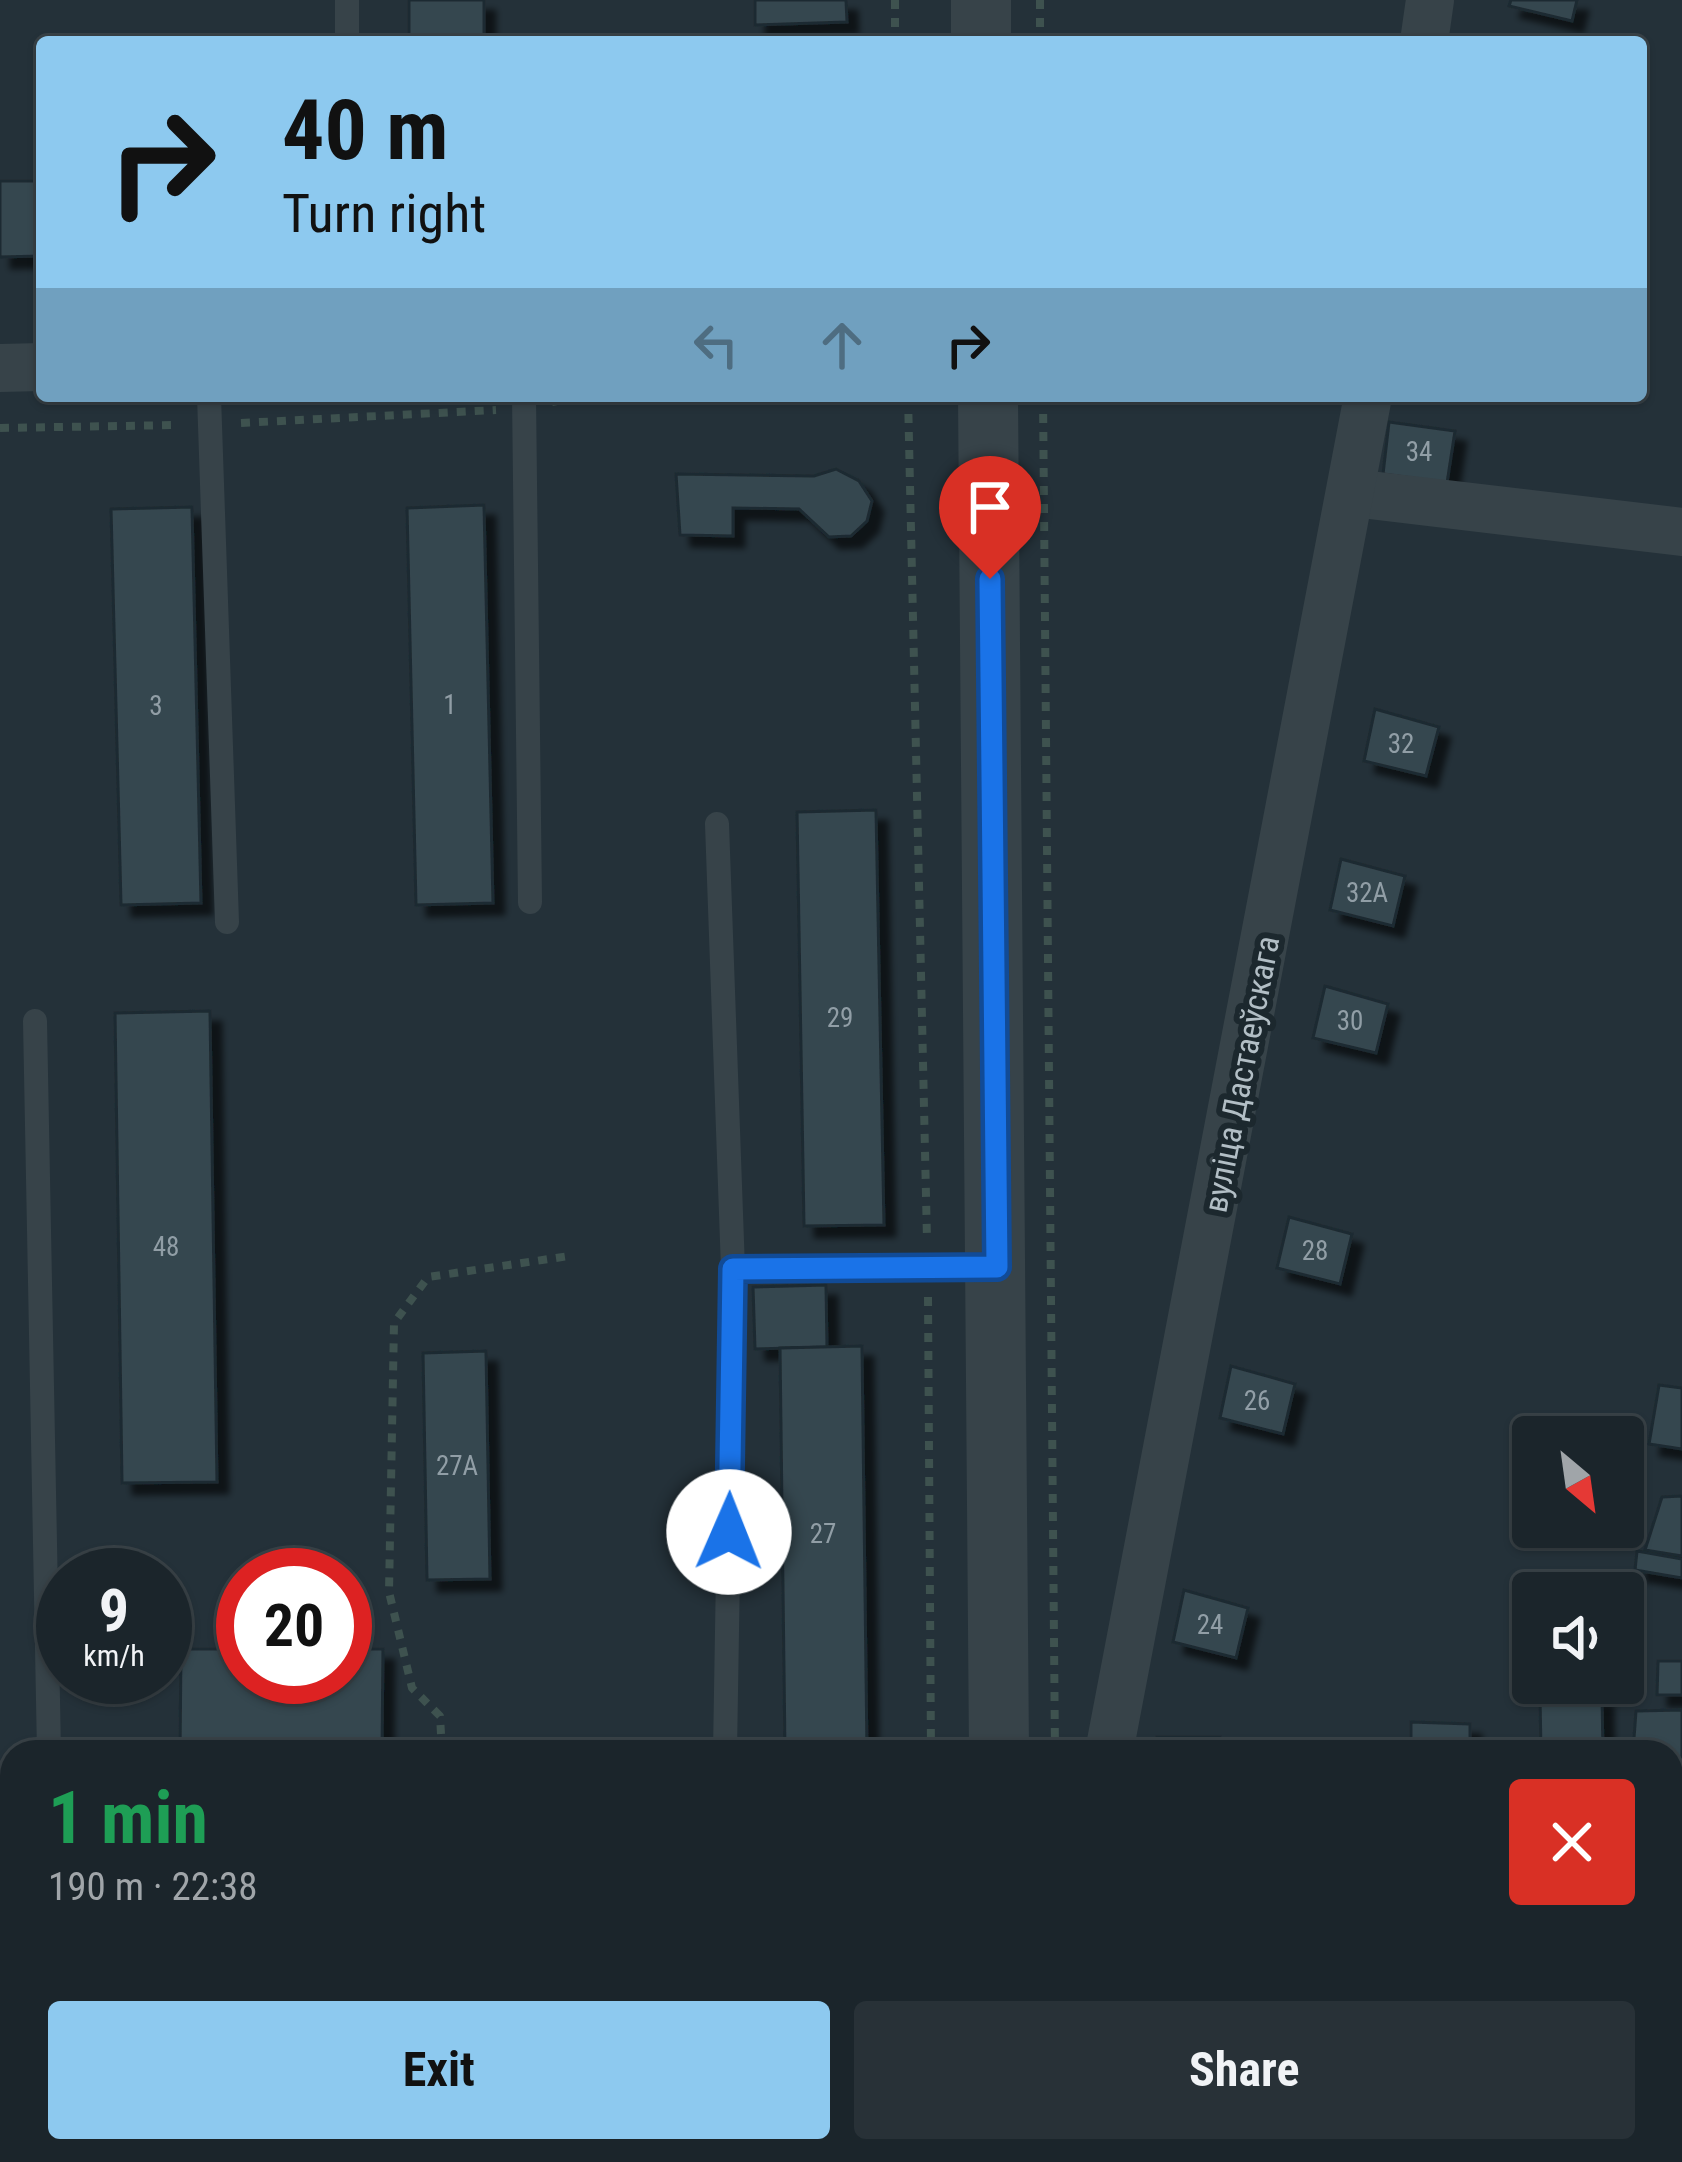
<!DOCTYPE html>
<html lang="en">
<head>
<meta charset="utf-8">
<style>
  body { margin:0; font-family:"Roboto Condensed",sans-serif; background:#283137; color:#f1f3f6; height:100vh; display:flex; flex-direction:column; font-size:45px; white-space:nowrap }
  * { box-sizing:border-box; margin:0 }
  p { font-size:39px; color:#a0a5a9 }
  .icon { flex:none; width:66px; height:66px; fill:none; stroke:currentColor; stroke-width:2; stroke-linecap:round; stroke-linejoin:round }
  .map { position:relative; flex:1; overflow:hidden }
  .drawer { position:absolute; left:0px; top:1740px; width:1683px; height:423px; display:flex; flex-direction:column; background:#1b252b; border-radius:36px 36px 0 0; box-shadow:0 3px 9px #0004,0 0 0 3px #394247 }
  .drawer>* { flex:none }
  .banner { position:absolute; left:36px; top:36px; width:1611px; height:366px; border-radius:12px; box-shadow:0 3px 9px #0004,0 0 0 3px #394247; background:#8dc9ef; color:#111; overflow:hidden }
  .needle { width:78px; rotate:151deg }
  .buttons { position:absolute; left:1512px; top:1416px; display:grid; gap:24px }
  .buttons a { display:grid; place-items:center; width:132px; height:132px; border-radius:12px; background:#1b252b; box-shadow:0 3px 9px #0004,0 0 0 3px #394247; font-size:60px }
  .speed { position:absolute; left:36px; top:1548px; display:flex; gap:24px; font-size:60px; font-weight:700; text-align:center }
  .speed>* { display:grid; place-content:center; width:156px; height:156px; border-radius:50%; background:#1b252b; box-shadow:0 3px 9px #0004,0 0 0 3px #394247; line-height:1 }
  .speed small { font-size:30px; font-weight:400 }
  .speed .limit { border:18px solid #d22; background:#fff; color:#111 }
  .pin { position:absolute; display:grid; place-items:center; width:102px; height:102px; color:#fff; margin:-123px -51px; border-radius:50% 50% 50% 0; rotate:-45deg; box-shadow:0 0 12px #0007 }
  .pin .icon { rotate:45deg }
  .me { position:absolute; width:132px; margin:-66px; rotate:1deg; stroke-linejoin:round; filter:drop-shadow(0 0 9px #0008) }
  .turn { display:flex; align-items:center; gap:42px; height:252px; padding:0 48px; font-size:54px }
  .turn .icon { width:156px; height:156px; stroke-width:2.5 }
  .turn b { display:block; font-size:84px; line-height:102px }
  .lanes { display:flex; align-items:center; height:114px; padding:0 48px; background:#0003; justify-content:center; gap:60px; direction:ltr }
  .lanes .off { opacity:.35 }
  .round { display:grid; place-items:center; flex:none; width:126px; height:126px; border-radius:12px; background:#283137 }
  .overview { display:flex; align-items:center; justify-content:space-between; height:204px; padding:0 48px }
  h1 { font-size:72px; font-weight:700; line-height:90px; color:#1e9e55 }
  .cta { display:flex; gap:24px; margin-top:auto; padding:24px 48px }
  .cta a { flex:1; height:138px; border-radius:12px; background:#8dc9ef; color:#111; font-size:48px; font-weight:700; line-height:138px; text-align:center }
  .cta a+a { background:#283137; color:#f1f3f6 }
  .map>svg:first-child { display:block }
  .building { fill:#36464f; stroke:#1e2a30; stroke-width:3; filter:url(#shadow) }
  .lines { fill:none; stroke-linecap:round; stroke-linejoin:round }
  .path { stroke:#3e524f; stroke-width:8; stroke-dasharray:9 9; stroke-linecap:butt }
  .service { stroke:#374349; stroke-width:24 }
  .minor { stroke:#374349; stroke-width:48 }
  .tertiary { stroke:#374349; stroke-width:60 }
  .route-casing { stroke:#114b97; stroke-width:30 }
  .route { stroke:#1a73e8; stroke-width:21 }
  .labels { text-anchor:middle; stroke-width:12; stroke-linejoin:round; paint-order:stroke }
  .number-label { font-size:27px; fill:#919ea6 }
  .street-label { font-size:33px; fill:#b2bec5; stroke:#1c282e }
</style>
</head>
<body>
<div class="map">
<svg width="1682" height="2162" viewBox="0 0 1682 2162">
  <defs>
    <filter id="shadow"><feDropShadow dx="11" dy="11" stdDeviation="3" flood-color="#0009"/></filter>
  </defs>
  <rect width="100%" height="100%" fill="#243139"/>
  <g class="building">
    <rect x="409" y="0" width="75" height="42"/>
    <polygon points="755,0 846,0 847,22 755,25"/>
    <polygon points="1511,0 1577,0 1572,21 1509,6"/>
    <polygon points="0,181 42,181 42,256 0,257"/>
    <polygon points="1389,422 1455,431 1447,483 1383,474"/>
    <polygon points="836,469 859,481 872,501 867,521 851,536 829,537 799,509 733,508 733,536 680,535 676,474 814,476"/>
    <polygon points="484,505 493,903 416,905 407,508"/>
    <polygon points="192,507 201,903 121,905 111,509"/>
    <polygon points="1375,709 1439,727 1426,776 1364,761"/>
    <polygon points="876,810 884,1225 804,1226 797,812"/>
    <polygon points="1341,859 1405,876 1393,926 1330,910"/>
    <polygon points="1325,986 1388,1004 1376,1053 1313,1038"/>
    <polygon points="210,1011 217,1482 122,1483 115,1013"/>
    <polygon points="1289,1217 1352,1234 1340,1284 1277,1268"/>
    <polygon points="826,1285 827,1347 755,1349 753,1287"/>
    <polygon points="862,1346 867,1752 785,1752 780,1348"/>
    <polygon points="486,1351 490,1579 427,1580 423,1353"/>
    <polygon points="1231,1366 1295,1384 1283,1434 1220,1418"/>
    <polygon points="1659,1385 1682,1388 1682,1449 1649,1444"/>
    <polygon points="1682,1496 1682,1556 1645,1550 1662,1497"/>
    <polygon points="1637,1551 1682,1559 1682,1578 1635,1570"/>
    <polygon points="1184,1590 1248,1608 1236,1658 1173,1642"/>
    <polygon points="181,1649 243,1649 243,1677 345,1677 345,1649 383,1649 382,1752 180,1752"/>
    <polygon points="1658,1661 1682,1661 1682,1695 1657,1695"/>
    <polygon points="1602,1695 1603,1752 1541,1752 1540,1697"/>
    <polygon points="1682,1710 1682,1810 1671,1810 1671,1752 1633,1752 1636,1711"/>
    <polygon points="1411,1722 1470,1724 1470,1752 1411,1752"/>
    <polygon points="1157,1737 1220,1737 1220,1752 1156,1752"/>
    <polygon points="1671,1898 1682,1898 1682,1980 1671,1981"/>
    <rect x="126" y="2151" width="82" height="11"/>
    <polygon points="1072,2153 1134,2153 1134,2162 1071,2162"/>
  </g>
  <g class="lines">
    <g class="path">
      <polyline points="895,0 895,42"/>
      <polyline points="1040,0 1040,42"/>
      <polyline points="908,396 927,1240"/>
      <polyline points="1043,396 1055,1752"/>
      <polyline points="552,402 584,396"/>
      <polyline points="241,423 496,410"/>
      <polyline points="0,428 178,425"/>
      <polyline points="928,1297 931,1752"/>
      <polyline points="442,1752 440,1716 412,1688 389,1592 394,1323 428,1277 569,1256"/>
      <polyline points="932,2162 932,2151"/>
    </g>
    <g class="service">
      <polyline points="347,42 347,0"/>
      <polyline points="209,396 227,922"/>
      <polyline points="524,396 530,902"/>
      <polyline points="717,824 733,1269 995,1267"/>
      <polyline points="35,1021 49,1752"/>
      <polyline points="725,1752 733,1269"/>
      <polyline points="257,2151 257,2162"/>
      <polyline points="749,2151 749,2162"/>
    </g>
    <g class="minor">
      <polyline points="1424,42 1430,0"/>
      <polyline points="0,368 42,367"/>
      <polyline points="1353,493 1682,532"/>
      <polyline points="1109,1752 1368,396"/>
      <polyline points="1671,1838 1682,1838"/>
      <polyline points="0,1847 12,1847"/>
      <polyline points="63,2162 63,2151"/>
    </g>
    <g class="tertiary">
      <polyline points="981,0 981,42"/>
      <polyline points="988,396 999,1752"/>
      <polyline points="1006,2151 1006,2162"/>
    </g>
  </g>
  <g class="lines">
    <defs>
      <polyline id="route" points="729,1532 733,1269 997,1267 990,579"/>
    </defs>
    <use href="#route" class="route-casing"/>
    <use href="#route" class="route"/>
  </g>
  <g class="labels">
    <g class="number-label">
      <text x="1419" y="461">34</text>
      <text x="450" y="714">1</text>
      <text x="156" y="715">3</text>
      <text x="1401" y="753">32</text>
      <text x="1367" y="902">32А</text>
      <text x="840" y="1027">29</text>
      <text x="1350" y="1030">30</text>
      <text x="166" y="1256">48</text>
      <text x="1315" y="1260">28</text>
      <text x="1257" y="1410">26</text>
      <text x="457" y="1475">27А</text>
      <text x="823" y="1543">27</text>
      <text x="1210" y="1634">24</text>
    </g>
    <g class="street-label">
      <text transform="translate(1241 1074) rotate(-79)" y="12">вуліца Дастаеўскага</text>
    </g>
  </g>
</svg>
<div class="buttons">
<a><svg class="needle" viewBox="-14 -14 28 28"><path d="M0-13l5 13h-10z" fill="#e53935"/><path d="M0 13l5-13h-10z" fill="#a0a5a9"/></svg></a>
<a><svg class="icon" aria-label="sound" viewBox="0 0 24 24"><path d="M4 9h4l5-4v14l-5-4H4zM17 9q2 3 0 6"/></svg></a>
</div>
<div class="speed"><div>9<small>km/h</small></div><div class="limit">20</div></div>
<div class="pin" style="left:990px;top:579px;background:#d93025"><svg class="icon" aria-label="arrive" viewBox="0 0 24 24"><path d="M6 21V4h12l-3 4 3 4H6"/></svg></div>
<svg class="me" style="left:729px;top:1532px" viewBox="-20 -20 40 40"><circle r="19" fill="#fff"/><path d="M0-13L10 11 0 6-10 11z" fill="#1a73e8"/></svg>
<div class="banner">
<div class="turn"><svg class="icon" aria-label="right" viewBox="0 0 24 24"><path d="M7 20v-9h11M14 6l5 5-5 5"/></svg><div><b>40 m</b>Turn right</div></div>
<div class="lanes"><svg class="icon off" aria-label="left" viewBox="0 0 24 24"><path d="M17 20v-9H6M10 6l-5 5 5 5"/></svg><svg class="icon off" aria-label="ahead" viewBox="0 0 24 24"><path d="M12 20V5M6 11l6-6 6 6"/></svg><svg class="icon" aria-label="right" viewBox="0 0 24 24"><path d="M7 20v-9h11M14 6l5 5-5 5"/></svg></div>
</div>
<section class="drawer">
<div class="overview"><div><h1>1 min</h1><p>190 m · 22:38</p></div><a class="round" style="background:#d93025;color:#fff"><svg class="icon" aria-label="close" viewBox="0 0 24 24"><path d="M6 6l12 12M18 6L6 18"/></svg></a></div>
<div class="cta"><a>Exit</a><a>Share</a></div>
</section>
</div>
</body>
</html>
